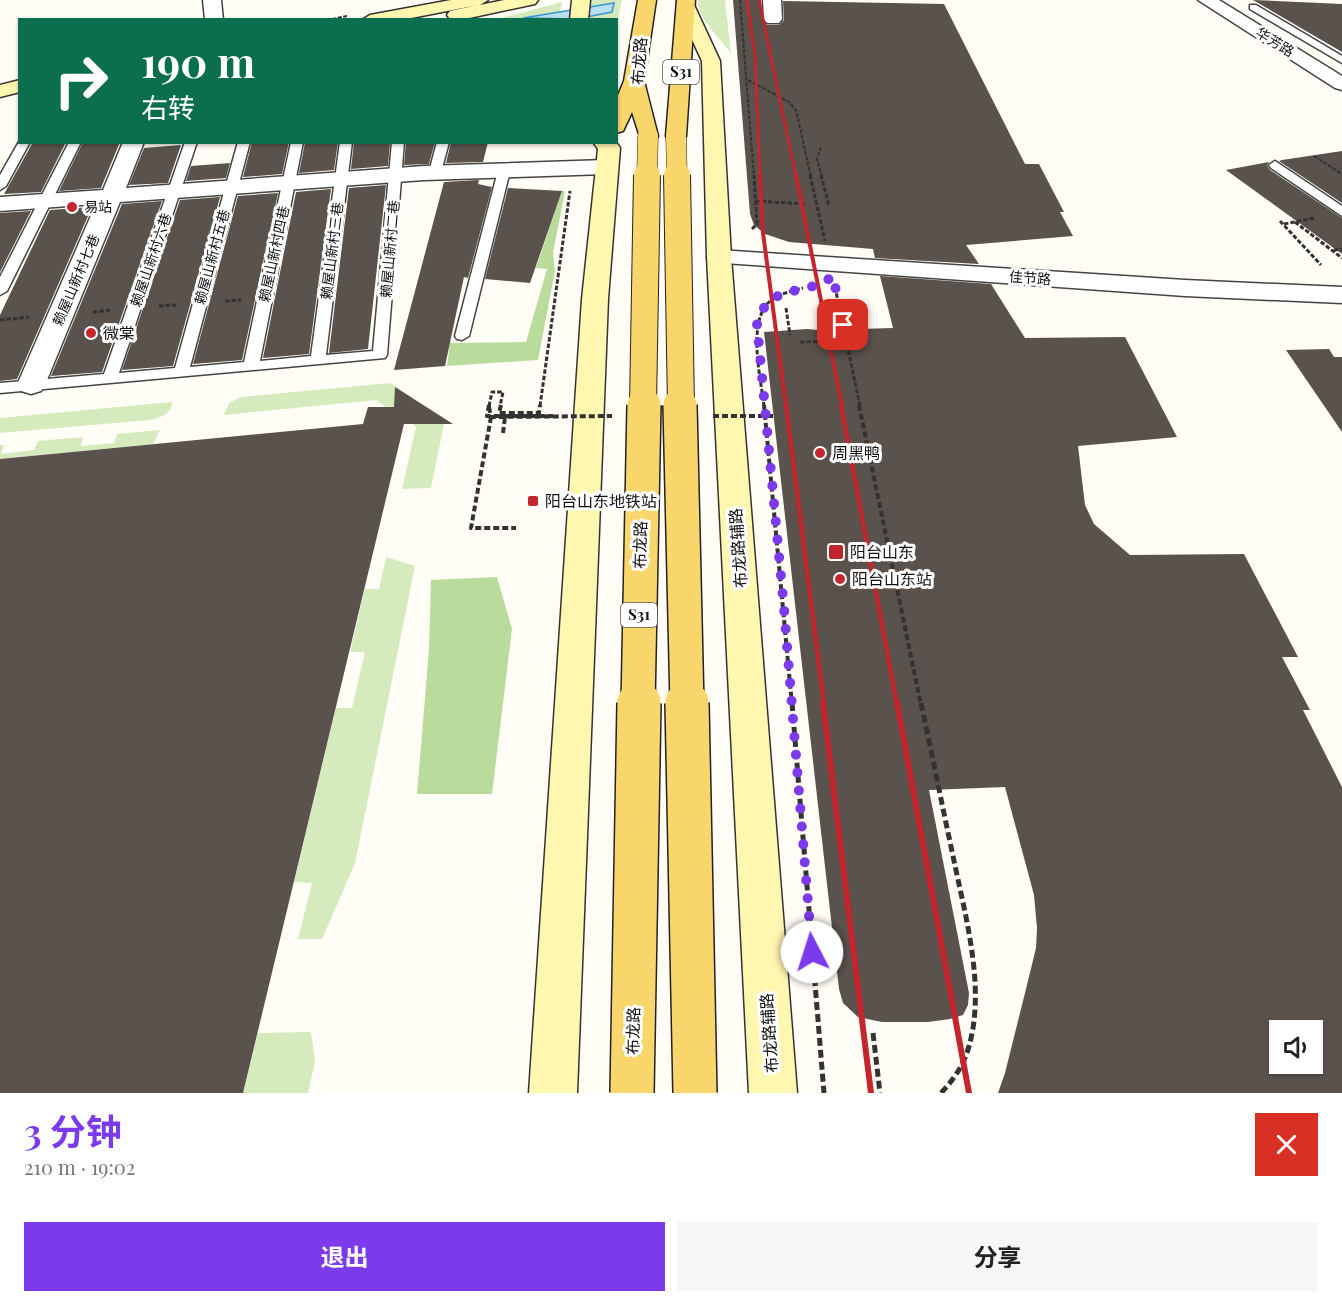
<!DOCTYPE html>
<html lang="zh">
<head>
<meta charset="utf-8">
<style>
  body { margin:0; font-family:"Playfair Display","Noto Sans SC",serif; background:#f6f6f6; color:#222; height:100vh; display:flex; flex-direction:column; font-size:22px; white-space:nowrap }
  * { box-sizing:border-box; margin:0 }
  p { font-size:20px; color:#767676 }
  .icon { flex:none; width:33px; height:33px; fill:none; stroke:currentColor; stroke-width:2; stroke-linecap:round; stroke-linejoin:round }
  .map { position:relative; height:1093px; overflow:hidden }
  .details { display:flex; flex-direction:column; background:#fff; flex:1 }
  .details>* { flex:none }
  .hud { position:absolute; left:18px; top:18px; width:600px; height:126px; border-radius:0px; box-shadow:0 2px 4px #0004; background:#0b6e4f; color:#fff; overflow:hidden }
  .tools { position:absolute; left:1269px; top:1020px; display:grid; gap:12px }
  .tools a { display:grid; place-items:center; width:54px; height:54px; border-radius:0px; background:#fff; box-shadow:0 2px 4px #0004; font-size:30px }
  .pin { position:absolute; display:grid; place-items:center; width:51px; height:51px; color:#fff; margin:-26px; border-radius:12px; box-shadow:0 3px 9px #0006 }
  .me { position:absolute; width:66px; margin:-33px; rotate:355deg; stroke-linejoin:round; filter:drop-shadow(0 0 4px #0008) }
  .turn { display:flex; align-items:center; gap:21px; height:126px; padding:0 24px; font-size:27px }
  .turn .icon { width:78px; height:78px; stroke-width:2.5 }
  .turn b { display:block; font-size:42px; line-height:51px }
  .round { display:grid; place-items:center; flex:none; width:63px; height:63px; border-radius:0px; background:#f6f6f6 }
  .head { display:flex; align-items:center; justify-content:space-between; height:102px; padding:0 24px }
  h1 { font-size:36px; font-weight:700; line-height:45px; color:#7c3aed }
  .button { display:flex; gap:12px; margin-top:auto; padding:12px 24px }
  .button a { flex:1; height:69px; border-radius:0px; background:#7c3aed; color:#fff; font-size:24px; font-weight:700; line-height:69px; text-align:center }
  .button a+a { background:#f6f6f6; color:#222 }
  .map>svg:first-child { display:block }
  .green { fill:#d5ebbd }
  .forest { fill:#b9dc9c }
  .water { fill:#b9e0f7; stroke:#3f96cf; stroke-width:1.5 }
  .building { fill:#5a524d; fill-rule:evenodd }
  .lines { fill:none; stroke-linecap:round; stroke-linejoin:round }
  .service-casing { stroke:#444; stroke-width:3 }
  .minor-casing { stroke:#444; stroke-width:3 }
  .tertiary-casing { stroke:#444; stroke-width:3 }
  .secondary-casing { stroke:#333; stroke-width:3 }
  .primary-casing { stroke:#222; stroke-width:3 }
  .path-far3 { stroke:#333; stroke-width:2; stroke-dasharray:4 1.5; stroke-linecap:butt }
  .path-far2 { stroke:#333; stroke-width:3; stroke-dasharray:4.5 2; stroke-linecap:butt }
  .path-far1 { stroke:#333; stroke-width:4; stroke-dasharray:6 3; stroke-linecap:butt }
  .path { stroke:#333; stroke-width:5; stroke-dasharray:8 4; stroke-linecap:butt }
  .service { fill:#fff; fill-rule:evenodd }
  .minor { fill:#fff; fill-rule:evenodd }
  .tertiary { fill:#fff; fill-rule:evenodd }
  .secondary { fill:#fff6b0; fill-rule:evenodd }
  .primary { fill:#f9d66b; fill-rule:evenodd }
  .rail-far3 { stroke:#c4262e; stroke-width:3 }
  .rail-far2 { stroke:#c4262e; stroke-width:4 }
  .rail-far1 { stroke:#c4262e; stroke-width:4.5 }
  .rail { stroke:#c4262e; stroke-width:6 }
  .primary-bridge-far3-casing { stroke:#222; stroke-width:21; stroke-linecap:butt }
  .primary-bridge-far2-casing { stroke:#222; stroke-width:28; stroke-linecap:butt }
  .primary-bridge-far1-casing { stroke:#222; stroke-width:36; stroke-linecap:butt }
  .primary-bridge-casing { stroke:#222; stroke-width:46; stroke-linecap:butt }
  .path-bridge { stroke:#333; stroke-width:4; stroke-dasharray:6 3; stroke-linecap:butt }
  .primary-bridge-far3 { stroke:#f9d66b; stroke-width:20 }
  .primary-bridge-far2 { stroke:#f9d66b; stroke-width:26 }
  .primary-bridge-far1 { stroke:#f9d66b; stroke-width:33 }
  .primary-bridge { stroke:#f9d66b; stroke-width:43 }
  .route { stroke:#7c3aed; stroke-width:10; stroke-dasharray:0 18 }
  .poi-dot { fill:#c4262e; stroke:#fff; stroke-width:2 }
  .labels { text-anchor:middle; stroke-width:6; stroke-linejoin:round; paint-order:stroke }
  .far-street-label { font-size:14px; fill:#111; stroke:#fff }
  .far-poi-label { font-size:14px; fill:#111; stroke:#fff; text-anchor:start }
  .shield { fill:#fff; stroke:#585858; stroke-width:1.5 }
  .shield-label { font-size:15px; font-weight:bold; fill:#111 }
  .street-label { font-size:16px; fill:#111; stroke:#fff }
  .poi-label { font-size:16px; fill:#111; stroke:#fff; text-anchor:start }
</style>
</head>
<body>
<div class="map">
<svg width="1342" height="1093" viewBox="0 0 1342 1093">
  <rect width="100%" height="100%" fill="#fffdf5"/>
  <g class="green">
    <polygon points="588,0 622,0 617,24 616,20 588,20 588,17 612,12 614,4 589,8"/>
    <path d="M698,0H725L731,54C722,39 696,18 698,0Z"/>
    <polygon points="562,2 559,19 494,20"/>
    <polygon points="390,383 426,407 386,407 376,400 224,415 229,403 241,397"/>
    <path d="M172,402C172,414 160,418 150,420L0,433V418Z"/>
    <polygon points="412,424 444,424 431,488 402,489 416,427"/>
    <polygon points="160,430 153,444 0,459 0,445 4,445 1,454 34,450 38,441 83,437 81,446 114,443 117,434"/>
    <polygon points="386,557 415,566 355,863 322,939 298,939 312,883 294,882 336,708 352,708 365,652 350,652 365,589 379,589"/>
    <polygon points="311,1032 315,1062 308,1093 243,1093 258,1033"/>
  </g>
  <g class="forest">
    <polygon points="562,191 565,191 553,253 555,271 538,360 447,366 450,343 526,342 547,269 536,268"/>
    <polygon points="497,577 512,629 492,794 417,794 429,650 431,580"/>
  </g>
  <polygon class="water" points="614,3 612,12 576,19 523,18"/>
  <g class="building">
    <polygon points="733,0 761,0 762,19 767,25 779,25 784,20 783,1 944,4 1025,164 1039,164 1064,212 1060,212 1073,236 966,245 979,264 875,258 873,249 789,242 765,234 754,225 750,214"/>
    <polygon points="1253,0 1342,4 1342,52"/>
    <polygon points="33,142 66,142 41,192 4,194"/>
    <polygon points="83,142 120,142 101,188 59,191"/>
    <polygon points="252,142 289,142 282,174 243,177"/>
    <polygon points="305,142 338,142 334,170 299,173"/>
    <polygon points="354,142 390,142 388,166 351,169"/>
    <polygon points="406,142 435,142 429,164 404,165"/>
    <polygon points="451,142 488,142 483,162 446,163"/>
    <polygon points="181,145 168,183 129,185 144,148"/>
    <polygon points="1342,151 1342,203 1279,161 1282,160"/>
    <polygon points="1269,162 1267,165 1270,170 1342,218 1342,254 1226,170"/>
    <polygon points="230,163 226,178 186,181 191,166"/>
    <polygon points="479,180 478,184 492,187 468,278 464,277 445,366 394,370 444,182"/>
    <polygon points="386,185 368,349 329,353 349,188"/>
    <polygon points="508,188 562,191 530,283 485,279"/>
    <polygon points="331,189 309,354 263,358 296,192"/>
    <polygon points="278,193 242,360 193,364 238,196"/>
    <polygon points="220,197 173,366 122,370 180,200"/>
    <polygon points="162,201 102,372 51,376 122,204"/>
    <polygon points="92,207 17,379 0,381 0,315 50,210"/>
    <polygon points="31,211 0,272 0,213"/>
    <path d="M880,276L991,284L1025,338L1125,337L1177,437L1078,446L1085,505L1094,524L1130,555L1244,554L1298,657H1282L1310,710H1303L1342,787V1093H998L1005,1073L1026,989L1036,948L1037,928L1034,895L1005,787L929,790L969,993L968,1005L963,1015L950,1019L928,1022H882L858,1017L843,1003L839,989L764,332L807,329L860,334L859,329L893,328ZM1280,1030H1312V1064H1280Z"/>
    <polygon points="1329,349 1334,357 1342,357 1342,432 1286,350"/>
    <polygon points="395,387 453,424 404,424 243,1093 0,1093 0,459 363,424 368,407 394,407"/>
  </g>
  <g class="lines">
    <defs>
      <g id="service">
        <polygon points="1250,5 1256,5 1342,56 1342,63 1250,9"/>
        <polygon points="20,140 20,142 30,142 6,186 0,190 0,175"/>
        <polygon points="69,142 81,142 7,291 0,295 0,277"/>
        <polygon points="185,142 197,142 119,373 175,368 238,142 250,142 190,367 244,362 291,142 303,142 260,361 311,356 340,142 352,142 326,355 373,351 392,142 404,142 387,355 385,358 0,393 0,383 104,374"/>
        <polygon points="437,142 449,142 441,172 435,176 429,172"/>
        <polygon points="1275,161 1342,206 1342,216 1271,168 1269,165"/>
        <polygon points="504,167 510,171 469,336 462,340 457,339 455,336 498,171"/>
      </g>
      <g id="minor">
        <polygon points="763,0 781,0 782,19 779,23 767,23 764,19"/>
        <polygon points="123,142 144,142 126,188 424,166 606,160 614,162 617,167 614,172 606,174 424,180 120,202 45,385 41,391 31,394 21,391 17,385 96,204 0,211 0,197 103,190"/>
        <polygon points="719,250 1185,280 1342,287 1342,303 1185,296 710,262 707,257 710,252"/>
      </g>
      <g id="tertiary">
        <polygon points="203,0 221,0 223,20 205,20"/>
        <polygon points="1198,0 1219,0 1342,76 1342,90 1335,88"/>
      </g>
      <g id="secondary">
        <polygon points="451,0 488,0 480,5 504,0 538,0 535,4 460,20 450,19 447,15 450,11 478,5 401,20 362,20 370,15"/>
        <polygon points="572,0 590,0 588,20 570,20"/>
        <polygon points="686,2 692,3 695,7 720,61 731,257 797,1093 749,1093 707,257 702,61 677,7 680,3"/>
        <polygon points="20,80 20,92 0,97 0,85"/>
        <polygon points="593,142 616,142 620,148 608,299 577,1093 529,1093 582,299 598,149"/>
      </g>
      <g id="primary">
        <polygon points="638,0 656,0 644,81 658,136 655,140 648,142 641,140 632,112 623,131 616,133 616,100 624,81"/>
        <polygon points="677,0 695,0 686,136 683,140 676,142 669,140 666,136"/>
      </g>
    </defs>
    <use href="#service" class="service-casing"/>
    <use href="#minor" class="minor-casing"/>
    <use href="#tertiary" class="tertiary-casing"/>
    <use href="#secondary" class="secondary-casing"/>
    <use href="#primary" class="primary-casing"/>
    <g class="path-far3">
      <polyline points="740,0 754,177"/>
      <polyline points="327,20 347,16"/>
      <polyline points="748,80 789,102 796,110 811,177"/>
      <polyline points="821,147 817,159 822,177"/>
      <polyline points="1314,156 1342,174"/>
    </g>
    <g class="path-far2">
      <polyline points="810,175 825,241"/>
      <polyline points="821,175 829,206"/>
      <polyline points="755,201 805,204"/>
      <polyline points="1280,221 1321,265"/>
      <polyline points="1295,222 1342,258"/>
      <polyline points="1284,224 1315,218"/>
      <polyline points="752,229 757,224 754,175"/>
      <polyline points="1334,250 1342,249"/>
      <polyline points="835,287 860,406"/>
      <polyline points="225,301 241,300"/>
      <polyline points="159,306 176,305"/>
      <polyline points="786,308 790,335"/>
      <polyline points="93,312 110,310"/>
      <polyline points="0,320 29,317"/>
      <polyline points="800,342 846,341"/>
      <polyline points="489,406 492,392 503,392 500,406"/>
      <polyline points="540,406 570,191"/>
      <path d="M764,406C761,379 747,323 769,302C778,294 791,291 803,288"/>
    </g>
    <g class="path-far1">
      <polyline points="489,405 487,416 553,416"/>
      <polyline points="501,405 499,413 539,413 540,405"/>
      <polyline points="764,405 792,705"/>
      <polyline points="859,405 921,705"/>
      <polyline points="489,407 489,405"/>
      <polyline points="491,417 471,528 516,528"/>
      <polyline points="503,433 505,417"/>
    </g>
    <g class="path">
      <polyline points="792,703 824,1093"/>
      <path d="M921,703C932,754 942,805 953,856C965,915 986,987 969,1046C964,1065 954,1079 941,1093"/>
      <polyline points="873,1033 880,1093"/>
    </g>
    <use href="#service" class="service"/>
    <use href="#minor" class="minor"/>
    <use href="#tertiary" class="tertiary"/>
    <use href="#secondary" class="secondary"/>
    <use href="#primary" class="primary"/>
    <g class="rail-far3">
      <polyline points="747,0 755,56 760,177"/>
      <polyline points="759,0 796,177"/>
    </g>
    <g class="rail-far2">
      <polyline points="760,175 763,233 786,406"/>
      <polyline points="796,175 842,406"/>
    </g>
    <g class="rail-far1">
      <polyline points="786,405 824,705"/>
      <polyline points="841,405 897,705"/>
    </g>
    <g class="rail">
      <polyline points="823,703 871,1093"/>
      <polyline points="897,703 969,1093"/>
    </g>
    <defs>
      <g id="primary-bridge-far3">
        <polyline points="676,136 677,177"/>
        <polyline points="647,177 648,136"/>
      </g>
      <g id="primary-bridge-far2">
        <polyline points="677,175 681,406"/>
        <polyline points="643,406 647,175"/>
      </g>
      <g id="primary-bridge-far1">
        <polyline points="680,405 687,705"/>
        <polyline points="638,705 644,405"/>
      </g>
      <g id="primary-bridge">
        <polyline points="687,703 695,1093"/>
        <polyline points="632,1093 639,703"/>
      </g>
    </defs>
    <use href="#primary-bridge-far3" class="primary-bridge-far3-casing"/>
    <use href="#primary-bridge-far2" class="primary-bridge-far2-casing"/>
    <use href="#primary-bridge-far1" class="primary-bridge-far1-casing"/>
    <use href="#primary-bridge" class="primary-bridge-casing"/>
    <g class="path-bridge">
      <polyline points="489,407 491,417 612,416"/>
      <polyline points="713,416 773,416"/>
    </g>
    <use href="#primary-bridge-far3" class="primary-bridge-far3"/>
    <use href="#primary-bridge-far2" class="primary-bridge-far2"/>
    <use href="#primary-bridge-far1" class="primary-bridge-far1"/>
    <use href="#primary-bridge" class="primary-bridge"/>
  </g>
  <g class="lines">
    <path class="route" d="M812,952L784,608L757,324C768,281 806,298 833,276L843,325"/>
  </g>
  <g class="poi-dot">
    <circle cx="72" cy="207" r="6"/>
    <circle cx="91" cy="333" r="6"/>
    <circle cx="820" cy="453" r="6"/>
    <rect x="527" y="495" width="12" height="12" rx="3"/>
    <rect x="828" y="544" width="16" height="16" rx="3"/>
    <circle cx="840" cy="579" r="6"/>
  </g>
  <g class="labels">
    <g class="far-street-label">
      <text transform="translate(1275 42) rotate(32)" y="5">华芳路</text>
      <text transform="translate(390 249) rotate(-85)" y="5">赖屋山新村二巷</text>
      <text transform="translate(332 251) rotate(-83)" y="5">赖屋山新村三巷</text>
      <text transform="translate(274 254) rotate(-78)" y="5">赖屋山新村四巷</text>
      <text transform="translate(212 257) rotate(-75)" y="5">赖屋山新村五巷</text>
      <text transform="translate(151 260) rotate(-71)" y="5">赖屋山新村六巷</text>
      <text transform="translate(1030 278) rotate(4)" y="5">佳节路</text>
      <text transform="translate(76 280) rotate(-67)" y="5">赖屋山新村七巷</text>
    </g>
    <g class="far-poi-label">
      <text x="84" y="212">易站</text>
    </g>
    <g class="shield">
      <rect x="663" y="60" width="36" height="24" rx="4.5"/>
      <rect x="621" y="603" width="36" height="24" rx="4.5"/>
    </g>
    <g class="shield-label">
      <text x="681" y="77">S31</text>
      <text x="639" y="620">S31</text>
    </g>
    <g class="street-label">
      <text transform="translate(639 61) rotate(-86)" y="6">布龙路</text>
      <text transform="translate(640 545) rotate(-89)" y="6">布龙路</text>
      <text transform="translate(738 548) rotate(-94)" y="6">布龙路辅路</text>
      <text transform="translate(633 1031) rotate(-89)" y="6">布龙路</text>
      <text transform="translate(769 1033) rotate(-94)" y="6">布龙路辅路</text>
    </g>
    <g class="poi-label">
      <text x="103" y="339">微棠</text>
      <text x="832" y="459">周黑鸭</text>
      <text x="545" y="507">阳台山东地铁站</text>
      <text x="850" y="558">阳台山东</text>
      <text x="852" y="585">阳台山东站</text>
    </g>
  </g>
</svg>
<div class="tools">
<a><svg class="icon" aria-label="sound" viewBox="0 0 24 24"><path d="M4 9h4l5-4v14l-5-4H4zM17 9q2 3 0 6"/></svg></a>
</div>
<div class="pin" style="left:843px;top:325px;background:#d93025"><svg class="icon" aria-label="arrive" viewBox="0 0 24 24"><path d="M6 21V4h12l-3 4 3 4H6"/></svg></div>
<svg class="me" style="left:812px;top:952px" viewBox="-20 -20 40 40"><circle r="19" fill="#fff"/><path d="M0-13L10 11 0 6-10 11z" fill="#7c3aed"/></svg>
<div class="hud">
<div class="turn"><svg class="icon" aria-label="right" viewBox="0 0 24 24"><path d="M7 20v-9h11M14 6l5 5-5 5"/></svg><div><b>190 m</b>右转</div></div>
</div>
</div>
<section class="details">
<div class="head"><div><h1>3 分钟</h1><p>210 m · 19:02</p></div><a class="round" style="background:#d93025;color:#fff"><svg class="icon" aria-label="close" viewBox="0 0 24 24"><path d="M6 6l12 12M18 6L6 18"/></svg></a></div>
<div class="button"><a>退出</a><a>分享</a></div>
</section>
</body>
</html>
